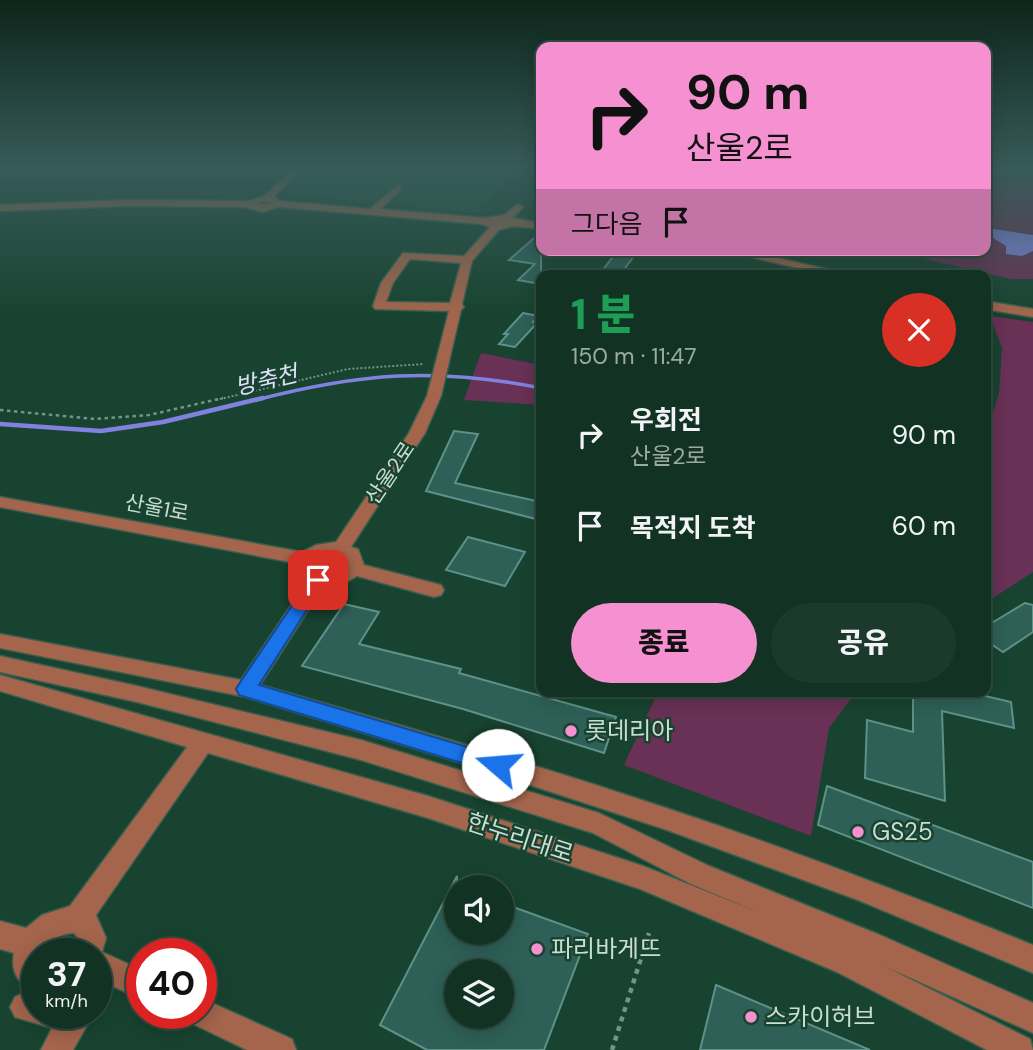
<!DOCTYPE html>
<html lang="ko">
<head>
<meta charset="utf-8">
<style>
  body { margin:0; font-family:"DM Sans","Noto Sans KR",sans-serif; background:#1b3a2c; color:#f1f3f6; height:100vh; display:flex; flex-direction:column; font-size:26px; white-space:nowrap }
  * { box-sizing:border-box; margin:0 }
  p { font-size:23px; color:#9caaa6 }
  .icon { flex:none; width:38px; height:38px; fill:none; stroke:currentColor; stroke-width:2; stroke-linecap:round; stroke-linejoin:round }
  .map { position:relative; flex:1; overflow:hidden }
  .drawer { position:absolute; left:536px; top:270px; width:455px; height:427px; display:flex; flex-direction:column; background:#123224; border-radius:14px; box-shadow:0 4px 18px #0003,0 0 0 2px #314d41 }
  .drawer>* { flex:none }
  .hud { position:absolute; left:536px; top:42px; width:455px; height:214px; border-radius:14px; box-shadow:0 4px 18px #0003,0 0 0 2px #314d41; background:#f590d1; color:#111; overflow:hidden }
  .tools { position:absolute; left:444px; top:875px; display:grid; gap:14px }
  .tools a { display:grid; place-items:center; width:70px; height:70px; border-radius:50%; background:#123224; box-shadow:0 4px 18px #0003,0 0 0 2px #314d41; font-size:35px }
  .speed { position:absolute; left:21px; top:938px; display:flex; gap:14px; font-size:35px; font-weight:700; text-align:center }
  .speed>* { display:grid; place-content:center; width:91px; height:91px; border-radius:50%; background:#123224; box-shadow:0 4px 18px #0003,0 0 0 2px #314d41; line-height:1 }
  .speed small { font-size:18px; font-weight:400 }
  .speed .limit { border:10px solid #d22; background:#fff; color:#111 }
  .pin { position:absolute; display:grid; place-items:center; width:60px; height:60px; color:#fff; margin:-30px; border-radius:14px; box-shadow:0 4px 10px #0006 }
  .me { position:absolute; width:77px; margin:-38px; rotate:288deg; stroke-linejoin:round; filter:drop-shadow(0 0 5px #0008) }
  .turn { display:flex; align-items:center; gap:24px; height:147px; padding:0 35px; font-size:32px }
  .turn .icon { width:91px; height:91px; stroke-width:2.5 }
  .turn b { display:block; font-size:49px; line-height:60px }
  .then { display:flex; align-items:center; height:66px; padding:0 35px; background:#0003; gap:14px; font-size:26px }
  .round { display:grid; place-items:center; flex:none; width:74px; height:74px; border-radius:37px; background:#1b3a2c }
  .head { display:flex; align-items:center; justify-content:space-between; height:119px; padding:0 35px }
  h1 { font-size:42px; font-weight:800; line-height:52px; color:#1e9e55 }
  .cta { display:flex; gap:14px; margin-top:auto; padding:14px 35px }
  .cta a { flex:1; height:80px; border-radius:42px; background:#f590d1; color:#111; font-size:28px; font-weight:800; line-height:80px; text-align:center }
  .cta a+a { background:#1b3a2c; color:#f1f3f6 }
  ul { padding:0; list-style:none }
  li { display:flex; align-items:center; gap:21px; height:91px; padding:0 35px }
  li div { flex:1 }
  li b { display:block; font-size:26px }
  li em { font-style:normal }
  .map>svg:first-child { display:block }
  .built { fill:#1a4e38 }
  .green { fill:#683155 }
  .water { fill:#8181df }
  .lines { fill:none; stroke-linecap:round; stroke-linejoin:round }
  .stream-far1 { stroke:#8181df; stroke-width:3.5 }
  .stream { stroke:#8181df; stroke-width:4.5 }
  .building { fill:#2e6058; stroke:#5d9289; stroke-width:2; fill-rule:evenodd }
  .minor-casing { stroke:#385f4d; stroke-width:3 }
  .path-far2 { stroke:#749484; stroke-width:2; stroke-dasharray:2 2; stroke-linecap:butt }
  .path-far1 { stroke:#749484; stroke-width:2.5; stroke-dasharray:3.5 3.5; stroke-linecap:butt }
  .path { stroke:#749484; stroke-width:4.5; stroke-dasharray:5 5; stroke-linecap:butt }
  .minor { fill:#a4654c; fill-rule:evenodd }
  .route { fill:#1a73e8; stroke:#114b97; stroke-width:2 }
  .poi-dot { fill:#f590d1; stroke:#184330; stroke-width:2.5 }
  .labels { text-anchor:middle; stroke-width:5; stroke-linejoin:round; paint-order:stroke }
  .street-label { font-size:21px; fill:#c8ded2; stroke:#184330 }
  .water-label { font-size:23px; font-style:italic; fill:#dee0f8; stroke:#184330 }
  .near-poi-label { font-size:24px; fill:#c8ded2; stroke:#184330; text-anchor:start }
  .near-street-label { font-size:24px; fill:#c8ded2; stroke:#184330 }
</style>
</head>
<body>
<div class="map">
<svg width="1033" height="1050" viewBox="0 0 1033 1050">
  <rect width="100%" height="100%" fill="#184330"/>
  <polygon class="built" points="314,169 467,169 500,177 504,185 478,213 332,199 293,199 286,194"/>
  <g class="green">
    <polygon points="985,169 1033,169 1033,279 1011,279 887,250 985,250"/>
    <polygon points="990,316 1033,322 1033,572 985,603 985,437 999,393 1002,348"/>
    <polygon points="481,353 541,365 541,405 464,400"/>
    <polygon points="662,691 857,691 829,728 811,836 624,765 654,700"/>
  </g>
  <polygon class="water" points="994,229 1033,235 1033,251 1022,256 1006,254 1006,246 987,234"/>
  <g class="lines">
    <path class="stream-far1" d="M256,400C360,373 435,367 541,388"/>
    <polyline class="stream" points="0,424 101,431 163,422 263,398"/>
  </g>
  <g class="building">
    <polygon points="541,232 541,284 518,280 535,264 509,260"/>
    <polygon points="618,250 637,252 620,275 599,275"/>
    <polygon points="523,313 538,316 533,322 537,323 515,347 499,344 508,334 504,334"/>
    <polygon points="454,431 478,434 455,483 541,502 541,512 536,519 426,491"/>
    <polygon points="468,537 525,552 505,586 446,570"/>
    <polygon points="1025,603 1033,605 1033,632 1003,652 985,640 985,627"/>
    <polygon points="344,604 379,612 359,644 461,669 459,673 616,717 604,753 463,709 302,666"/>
    <polygon points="913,691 964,691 1011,702 1014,728 942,711 945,801 865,778 867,720 913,732"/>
    <polygon points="827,786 1033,862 1033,908 818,825"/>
    <path d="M457,876V933H502V903L588,934L544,1050H427L380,1025ZM457,971H502V1017H457Z"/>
    <polygon points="716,985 870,1050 700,1050"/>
  </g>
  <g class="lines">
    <defs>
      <g id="minor">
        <path d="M294,169H303L274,196L280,201L370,209L398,185L401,186V190L380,209L486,218L504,215L518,204L523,207L513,218L541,223V229L514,226L499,230L472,261L462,304L464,307L461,310L441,396L425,433L351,547L358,549L364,565L441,585L444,590L441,595L434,597L357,576L343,584L323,587L260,685C396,724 532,763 666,808C790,849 912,896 1033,945V973L858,900L667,830L475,767L246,697L0,648V634L241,680L306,583L302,581L294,567L295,563L0,507V497L302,552L316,545L336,542L409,433L427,396L449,311L375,309L373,306L381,283L403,253L464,256L490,227L481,224L278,207L263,212L244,207L127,206L0,211V205L127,200L249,201L264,196ZM261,202H270L271,203L256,205ZM410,259L461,263L450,303L386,302L393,283ZM332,553L344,557L345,565L334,574L316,573L312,567L314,562Z"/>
        <polygon points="720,250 742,250 852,275 828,275"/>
        <polygon points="985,301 1033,309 1033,317 985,309"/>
        <path d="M0,656L137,686L361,740L599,813L709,866L880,935L1033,1003V1033L884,966L1030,1039L1033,1050H987L837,972L640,889L428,818L208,753L96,915L106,938L102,952L142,970V999L96,979V954H74L78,938L74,933C59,934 48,940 42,954H37V993C19,986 10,972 14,953L0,949V921L26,928L42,915L70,906L187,747L0,691V675L428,796L643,866L760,913L691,884L593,833L361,760L137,702L0,672Z"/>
        <polygon points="25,992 37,995 37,1013 87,1013 90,1020 73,1050 41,1050 52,1028 15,1017 10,1007 15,997"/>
        <polygon points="201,998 292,1039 296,1050 247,1050 191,1023 186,1013 201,1013"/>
      </g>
    </defs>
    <use href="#minor" class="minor-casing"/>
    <polyline class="path-far2" points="216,400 348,369 424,364"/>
    <polyline class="path-far1" points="0,410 95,419 149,415 223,398"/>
    <polyline class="path" points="612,1050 649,933"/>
    <use href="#minor" class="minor"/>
  </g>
  <linearGradient id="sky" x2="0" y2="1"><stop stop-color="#0d251a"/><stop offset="0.53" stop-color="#375b59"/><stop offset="1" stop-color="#375b59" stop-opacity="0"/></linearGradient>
  <rect width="1033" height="316" fill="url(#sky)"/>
  <polygon class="route" points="318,575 326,580 259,685 498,756 505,758 509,765 505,771 498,774 239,695 236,689 239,684 312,576"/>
  <g class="poi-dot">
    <circle cx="571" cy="731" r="7"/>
    <circle cx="858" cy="832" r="7"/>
    <circle cx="537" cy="949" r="7"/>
    <circle cx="751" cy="1017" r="7"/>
  </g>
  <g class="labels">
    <g class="street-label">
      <text transform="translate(390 473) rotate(-56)" y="7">산울2로</text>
      <text transform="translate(157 508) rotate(11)" y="7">산울1로</text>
    </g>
    <g class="water-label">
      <text transform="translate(266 380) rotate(-13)" y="8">방축천</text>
    </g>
    <g class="near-poi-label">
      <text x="585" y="739">롯데리아</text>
      <text x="872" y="840">GS25</text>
      <text x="551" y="957">파리바게뜨</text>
      <text x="765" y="1025">스카이허브</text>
    </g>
    <g class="near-street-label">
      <text transform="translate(520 838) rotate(18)" y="8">한누리대로</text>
    </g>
  </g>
</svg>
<div class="tools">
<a><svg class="icon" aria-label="sound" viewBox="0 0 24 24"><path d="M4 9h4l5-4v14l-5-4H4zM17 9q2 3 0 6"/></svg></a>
<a><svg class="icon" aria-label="layers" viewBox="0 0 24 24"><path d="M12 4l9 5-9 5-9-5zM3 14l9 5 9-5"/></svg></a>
</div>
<div class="speed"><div>37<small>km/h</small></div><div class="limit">40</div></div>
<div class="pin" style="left:318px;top:580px;background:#d93025"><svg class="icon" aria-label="arrive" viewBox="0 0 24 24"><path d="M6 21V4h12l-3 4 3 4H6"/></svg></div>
<svg class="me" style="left:498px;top:765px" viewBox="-20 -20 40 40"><circle r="19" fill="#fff"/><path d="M0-13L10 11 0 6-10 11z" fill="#1a73e8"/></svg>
<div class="hud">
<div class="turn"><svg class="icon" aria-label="right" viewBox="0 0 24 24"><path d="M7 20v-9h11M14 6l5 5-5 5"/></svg><div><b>90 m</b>산울2로</div></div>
<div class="then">그다음<svg class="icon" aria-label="arrive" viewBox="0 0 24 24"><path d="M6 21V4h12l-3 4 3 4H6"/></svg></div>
</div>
<section class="drawer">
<div class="head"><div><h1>1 분</h1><p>150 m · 11:47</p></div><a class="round" style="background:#d93025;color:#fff"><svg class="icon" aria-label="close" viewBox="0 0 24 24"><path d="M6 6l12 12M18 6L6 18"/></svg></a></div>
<ul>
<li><svg class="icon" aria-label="right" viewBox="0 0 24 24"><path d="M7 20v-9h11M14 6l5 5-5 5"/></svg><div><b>우회전</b><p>산울2로</p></div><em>90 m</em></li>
<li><svg class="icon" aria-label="arrive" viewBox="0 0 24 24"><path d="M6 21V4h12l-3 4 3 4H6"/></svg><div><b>목적지 도착</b></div><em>60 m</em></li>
</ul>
<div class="cta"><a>종료</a><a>공유</a></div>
</section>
</div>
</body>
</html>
